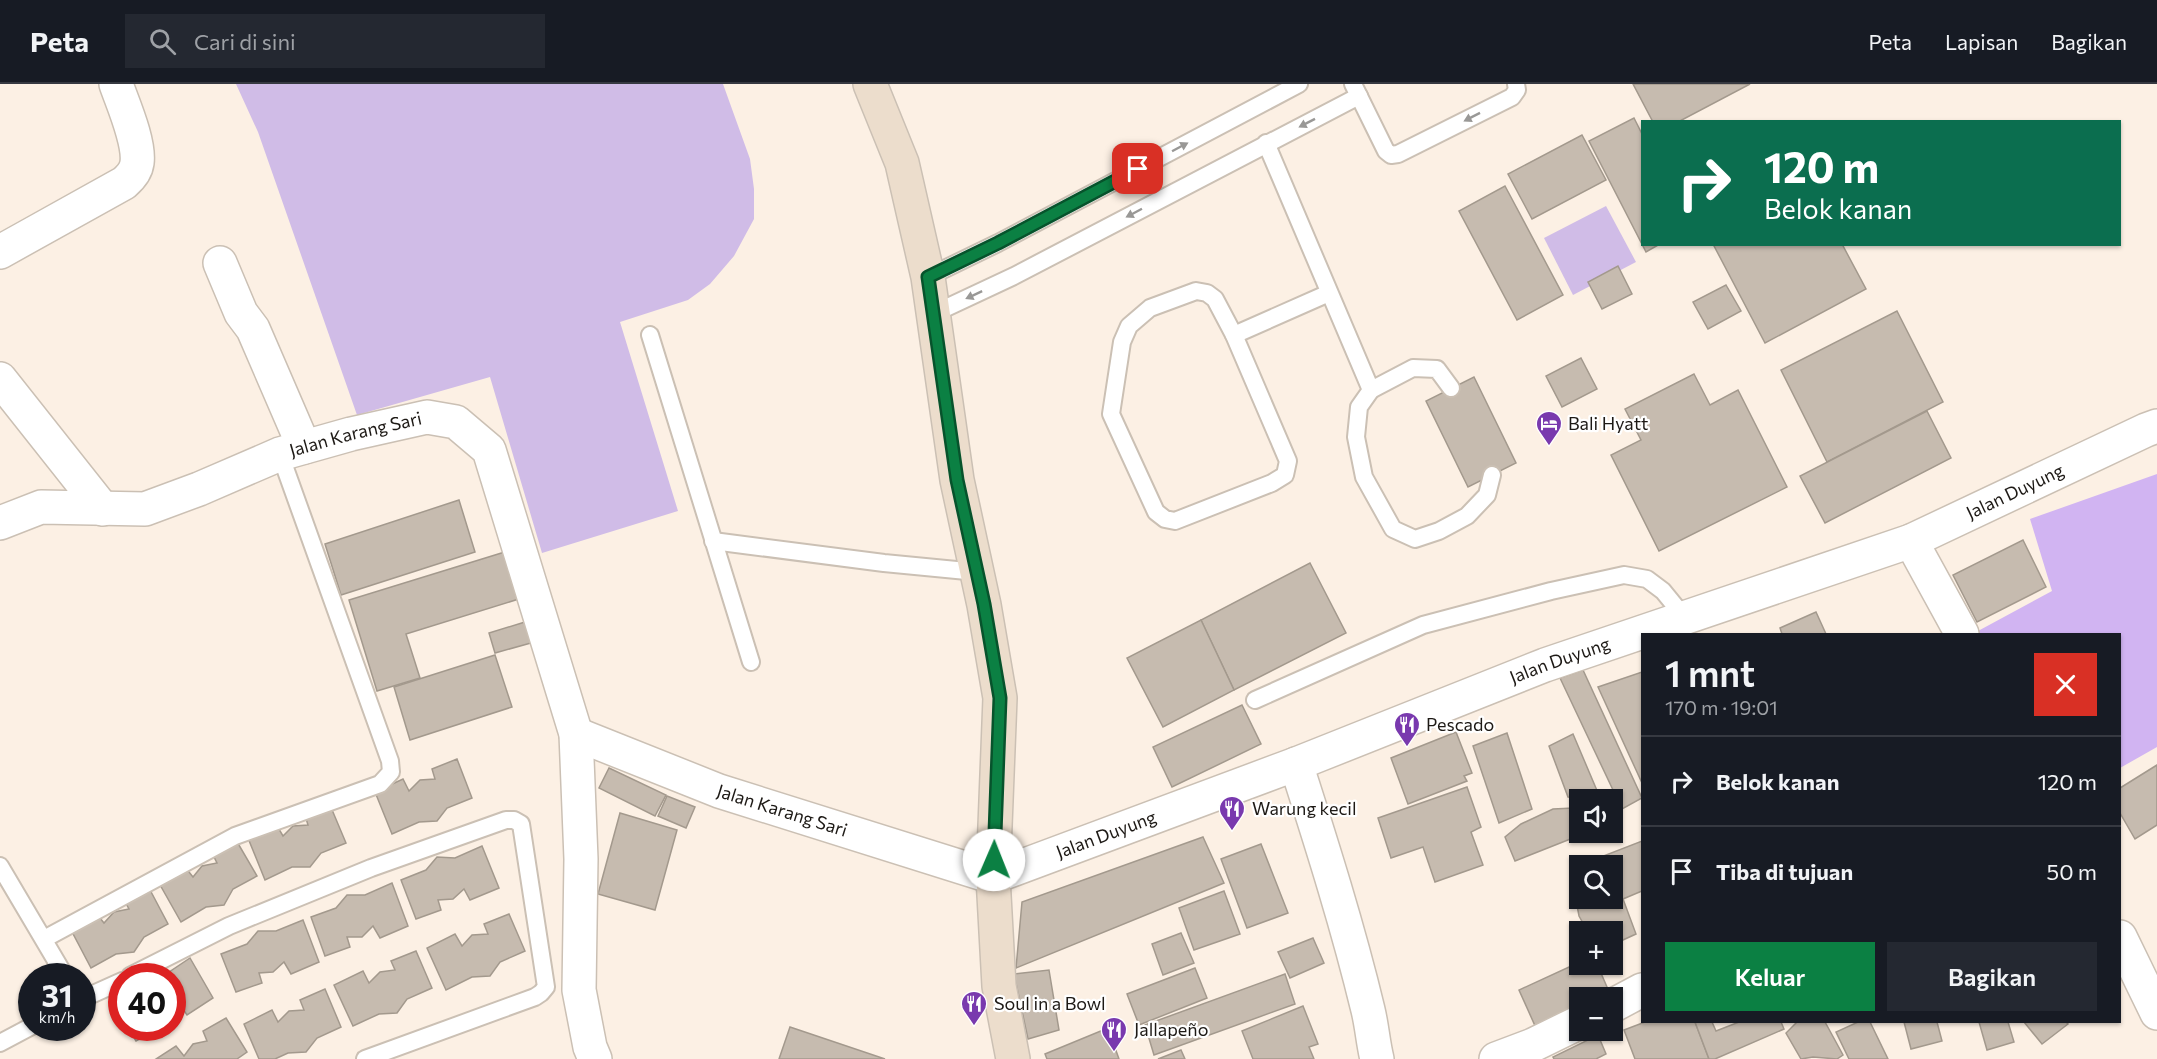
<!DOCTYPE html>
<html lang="id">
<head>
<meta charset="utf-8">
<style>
  body { margin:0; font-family:Commissioner,sans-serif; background:#242831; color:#f1f3f6; height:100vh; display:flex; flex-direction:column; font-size:22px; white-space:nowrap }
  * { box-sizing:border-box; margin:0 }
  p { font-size:20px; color:#9ea1a6 }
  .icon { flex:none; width:33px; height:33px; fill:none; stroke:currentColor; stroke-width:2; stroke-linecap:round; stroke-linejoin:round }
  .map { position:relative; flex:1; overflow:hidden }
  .drawer { position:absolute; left:1641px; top:549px; width:480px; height:390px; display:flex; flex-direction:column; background:#171b24; border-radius:0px; box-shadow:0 2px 4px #0004 }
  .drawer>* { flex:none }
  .banner { position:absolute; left:1641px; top:36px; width:480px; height:126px; border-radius:0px; box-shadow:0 2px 4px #0004; background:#0b6e4f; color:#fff; overflow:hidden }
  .fabs { position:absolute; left:1569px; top:705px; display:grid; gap:12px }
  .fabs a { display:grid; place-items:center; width:54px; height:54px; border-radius:0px; background:#171b24; box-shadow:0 2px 4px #0004; font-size:30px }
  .speed { position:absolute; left:18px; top:879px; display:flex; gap:12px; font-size:30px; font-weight:700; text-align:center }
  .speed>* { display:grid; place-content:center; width:78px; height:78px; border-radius:50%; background:#171b24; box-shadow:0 2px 4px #0004; line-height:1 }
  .speed small { font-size:15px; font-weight:400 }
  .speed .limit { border:9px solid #d22; background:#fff; color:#111 }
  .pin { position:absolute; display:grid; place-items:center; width:51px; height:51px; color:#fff; margin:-26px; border-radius:12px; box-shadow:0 3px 9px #0006 }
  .me { position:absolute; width:66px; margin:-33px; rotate:1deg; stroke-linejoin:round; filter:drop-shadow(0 0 4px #0008) }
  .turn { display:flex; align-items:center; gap:21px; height:126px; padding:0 24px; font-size:27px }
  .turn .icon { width:78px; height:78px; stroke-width:2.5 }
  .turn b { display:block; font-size:42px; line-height:51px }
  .round { display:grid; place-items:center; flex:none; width:63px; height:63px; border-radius:0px; background:#242831 }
  .head { display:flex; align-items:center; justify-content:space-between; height:102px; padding:0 24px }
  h1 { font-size:36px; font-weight:600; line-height:45px }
  .cta { display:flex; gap:12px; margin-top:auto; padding:12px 24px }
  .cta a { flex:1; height:69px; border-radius:0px; background:#0b8043; color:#fff; font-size:24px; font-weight:600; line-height:69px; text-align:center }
  .cta a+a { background:#242831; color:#f1f3f6 }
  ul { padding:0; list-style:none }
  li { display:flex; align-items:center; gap:18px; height:90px; padding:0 24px; border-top:2px solid #363941 }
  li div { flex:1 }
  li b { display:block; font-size:22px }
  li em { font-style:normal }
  header { display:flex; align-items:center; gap:36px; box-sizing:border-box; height:84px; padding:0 30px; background:#171b24; border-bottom:2px solid #363941 }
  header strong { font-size:28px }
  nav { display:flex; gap:33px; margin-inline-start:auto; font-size:21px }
  .search { width:420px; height:54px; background:#242831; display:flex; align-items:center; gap:15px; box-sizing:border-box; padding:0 21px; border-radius:0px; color:#9ea1a6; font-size:22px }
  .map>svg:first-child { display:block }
  .green { fill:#d0bce7 }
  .forest { fill:#d1b4f2 }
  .building { fill:#c6bbaf; stroke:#a3998d; stroke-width:1.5; fill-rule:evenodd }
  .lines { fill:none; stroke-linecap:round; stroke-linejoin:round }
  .lane-casing { stroke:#cbc0b4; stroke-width:20 }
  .street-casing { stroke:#cbc0b4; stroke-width:36 }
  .secondary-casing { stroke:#cbc0b4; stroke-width:36 }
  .lane { stroke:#fff; stroke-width:16 }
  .street { stroke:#fff; stroke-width:33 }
  .secondary { stroke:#ecddcc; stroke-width:33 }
  .oneway { fill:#999896 }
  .route-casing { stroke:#07532c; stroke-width:15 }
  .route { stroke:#0b8043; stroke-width:10 }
  .labels { text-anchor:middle; stroke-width:4.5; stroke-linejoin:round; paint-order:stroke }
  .poi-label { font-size:18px; fill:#1d1915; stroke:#fff; text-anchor:start }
  .street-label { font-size:18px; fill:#1d1915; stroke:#fff }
</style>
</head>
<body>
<header>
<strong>Peta</strong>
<div class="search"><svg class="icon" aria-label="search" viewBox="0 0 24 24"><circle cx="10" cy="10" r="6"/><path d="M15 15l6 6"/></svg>Cari di sini</div>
<nav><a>Peta</a><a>Lapisan</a><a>Bagikan</a></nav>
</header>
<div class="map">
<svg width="2157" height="975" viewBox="0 0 2157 975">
  <rect width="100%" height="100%" fill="#fcf0e4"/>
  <g class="green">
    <polygon points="236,0 723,0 750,75 754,105 754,135 734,172 710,200 688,216 620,238 678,427 542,469 490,293 357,331 258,48"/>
    <polygon points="1606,122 1636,178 1573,211 1544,154"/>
  </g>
  <polygon class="forest" points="2157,390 2157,663 2120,684 2120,550 1980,550 1978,547 2052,507 2030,435"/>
  <g class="building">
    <polygon points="1633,0 1750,0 1678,38 1653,38"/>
    <polygon points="1634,34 1642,50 1642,160 1660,160 1646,168 1589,57"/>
    <polygon points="1582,51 1606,96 1532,135 1508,90"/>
    <polygon points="1505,102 1563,211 1517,236 1459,127"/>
    <polygon points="1713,160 1842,160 1866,205 1765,259"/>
    <polygon points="1618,182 1632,210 1602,225 1588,198"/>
    <polygon points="1726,201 1741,227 1708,245 1693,218"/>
    <polygon points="1897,227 1943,318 1827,378 1781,286"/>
    <polygon points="1581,274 1597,305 1562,323 1546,292"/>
    <polygon points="1694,290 1710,321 1738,306 1787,403 1659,467 1611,371 1641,356 1625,325"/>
    <polygon points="1474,293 1516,379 1468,403 1426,317"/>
    <polygon points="1927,327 1951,374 1825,439 1800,392"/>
    <polygon points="459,416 475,468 341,511 325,460"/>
    <polygon points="2023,456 2046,503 1977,538 1953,491"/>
    <polygon points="508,467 522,514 406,550 420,594 377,607 349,516"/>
    <polygon points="1310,479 1346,549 1234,606 1201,536"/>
    <polygon points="1816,528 1826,550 1782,550 1780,544"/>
    <polygon points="1201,536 1234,606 1163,643 1127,574"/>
    <polygon points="525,538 531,559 495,569 489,549"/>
    <polygon points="495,571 512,623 410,656 394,603"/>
    <polygon points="1583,586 1642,714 1622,725 1560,594"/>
    <polygon points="1642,588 1642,699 1598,603"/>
    <polygon points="1242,621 1261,660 1172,703 1153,663"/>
    <polygon points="1456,648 1472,689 1464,692 1467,697 1408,720 1391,674"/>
    <polygon points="1507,649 1532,725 1499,739 1473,662"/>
    <polygon points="1573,650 1601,716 1580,716 1580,718 1578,714 1568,713 1549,662"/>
    <polygon points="457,675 472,714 447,724 437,737 419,738 392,750 375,708 403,695 409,707 420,696 435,695 432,685"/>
    <polygon points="2157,681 2157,741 2135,755 2120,729 2120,704"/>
    <polygon points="609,684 666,711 655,732 599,704"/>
    <polygon points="1467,703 1481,743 1471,748 1483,781 1435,798 1423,763 1391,774 1378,734"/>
    <polygon points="667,712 695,723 686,744 658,732"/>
    <polygon points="330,721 346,759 321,769 310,783 292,783 265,796 248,754 276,740 283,752 293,742 308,741 305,731"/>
    <polygon points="1573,724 1578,752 1515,777 1505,753 1521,740 1553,725"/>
    <polygon points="620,729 677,746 655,826 598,810"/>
    <polygon points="1203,753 1224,799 1016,884 1022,818"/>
    <polygon points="236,756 257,792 233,805 224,821 206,823 181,838 159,799 185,783 193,793 202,782 217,779 212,769"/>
    <path d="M1642,757V807L1623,815L1636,850L1612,861V848H1588L1579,832L1570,785ZM1580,782H1612V814H1580Z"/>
    <polygon points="1261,760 1288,829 1247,844 1221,775"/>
    <polygon points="482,762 499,804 470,816 464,805 453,815 438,816 441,826 416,835 401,796 426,786 437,773 455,774"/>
    <polygon points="392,799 408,842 380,854 373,842 362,853 347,853 350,863 325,872 311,833 336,824 347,811 365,811"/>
    <polygon points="149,804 168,840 144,853 134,868 116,870 91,884 70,844 96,829 104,839 114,828 129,825 124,816"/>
    <polygon points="1224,807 1240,850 1194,866 1179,824"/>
    <polygon points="509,830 525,867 500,878 490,892 472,893 446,906 427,864 455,850 462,862 472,851 488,850 484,840"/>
    <polygon points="303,836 319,878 291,890 284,878 273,888 259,889 262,899 236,908 221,870 247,860 258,847 276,847"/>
    <polygon points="1181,849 1194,879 1163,891 1152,860"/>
    <polygon points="1313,854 1324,879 1290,894 1278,868"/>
    <polygon points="416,867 432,904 407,915 397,929 379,930 353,942 334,901 363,887 369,899 380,888 395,886 391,877"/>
    <polygon points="190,874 213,914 187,931 179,919 172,927 172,892 150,892 166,890"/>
    <polygon points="1580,878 1580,880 1597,880 1610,910 1602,914 1580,914 1580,924 1536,944 1519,906"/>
    <polygon points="1195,884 1207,914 1139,941 1127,910"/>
    <polygon points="1049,886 1059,946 1028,955 1014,890"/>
    <polygon points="1285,890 1295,920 1154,971 1145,941"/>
    <polygon points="325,905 341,943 317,954 306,968 288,969 275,975 259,975 244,940 272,926 278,938 289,927 304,926 300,916"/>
    <polygon points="1303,922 1318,960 1309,963 1314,975 1253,975 1242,947"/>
    <polygon points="226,934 247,968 237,975 156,975 176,962 184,972 193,960 207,957 203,947"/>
    <polygon points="1645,938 1695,938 1709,975 1635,975 1624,946"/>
    <polygon points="1695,938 1712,938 1716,947 1739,938 1781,938 1784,945 1715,975 1709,975"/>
    <polygon points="1797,938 1825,938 1843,971 1837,975 1813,973 1801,975 1786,949"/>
    <polygon points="1858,938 1870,938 1888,975 1849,975 1836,948"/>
    <polygon points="1904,938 1937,938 1942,957 1911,965"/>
    <polygon points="1979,938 2008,938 2014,958 1987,966"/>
    <polygon points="2024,938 2066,938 2068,940 2042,960"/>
    <polygon points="790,943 885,975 779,975"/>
    <polygon points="128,944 160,944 136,957"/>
    <polygon points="1108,944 1119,975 1047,975 1045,970"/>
    <polygon points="1598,951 1606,970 1596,975 1554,975 1553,973"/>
    <polygon points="1181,966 1185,975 1158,975"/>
  </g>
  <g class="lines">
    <defs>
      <g id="lane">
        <polyline points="1353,0 1386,67 1391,71 1398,70 1512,13 1517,6 1516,0"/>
        <polyline points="1266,59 1371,306 1359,323 1356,353 1364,393 1393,445 1415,455 1439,447 1467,432 1487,411 1492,391"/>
        <polyline points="928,193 998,159 1299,0"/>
        <polygon points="1196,207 1207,209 1215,215 1234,251 1288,377 1285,391 1272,399 1175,437 1165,435 1156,428 1111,330 1122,258 1129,242 1150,224"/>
        <polyline points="933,230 1014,192 1359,12"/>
        <polyline points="650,251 751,578"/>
        <polyline points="1234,251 1329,209"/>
        <polyline points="1371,306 1413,284 1437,285 1451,304"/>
        <polyline points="713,457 884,479 977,488"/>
        <polyline points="1255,616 1423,541 1551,507 1624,491 1647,495 1663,507 1685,534"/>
        <polyline points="0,782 65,892"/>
        <polyline points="44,855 235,752 380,700 391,688 390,677 280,370"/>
        <polyline points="130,892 229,842 371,784 506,736 514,736 521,740 546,903 541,909 535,913 365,975"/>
        <polyline points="82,915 122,897"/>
        <polyline points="0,959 32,942"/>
      </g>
      <g id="street">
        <path d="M0,168L124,99C131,93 136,87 137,79C140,58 123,20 116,0"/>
        <polyline points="220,179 241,229 253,245 304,363"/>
        <polyline points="0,295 103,425"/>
        <path id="s1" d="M0,439L41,423L145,425L199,405L280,370L351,350L427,333L456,338L489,366L576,650L581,775L579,906L590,963L595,975"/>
        <polyline points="1911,457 1962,550"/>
        <path id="s2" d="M576,650L719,707L993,793L1296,680L1545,581L1911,457L2146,346L2157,342"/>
        <path d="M1296,680C1322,761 1348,843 1368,926C1372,942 1373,959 1377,975"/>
        <polyline points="2120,853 2157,929"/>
        <polyline points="1612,922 1642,906"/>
        <polyline points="1496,975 1533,961 1580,938"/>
      </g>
      <polyline id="secondary" points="870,0 902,79 928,193 957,396 984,521 1000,614 993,793 999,902 1013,975"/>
    </defs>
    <use href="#lane" class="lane-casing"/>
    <use href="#street" class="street-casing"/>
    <use href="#secondary" class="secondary-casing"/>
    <use href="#lane" class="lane"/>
    <use href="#street" class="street"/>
    <use href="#secondary" class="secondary"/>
  </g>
  <defs><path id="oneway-solid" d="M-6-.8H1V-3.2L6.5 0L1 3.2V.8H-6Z" transform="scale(1.5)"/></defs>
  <g class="oneway">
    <use href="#oneway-solid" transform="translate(1472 33) rotate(153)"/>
    <use href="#oneway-solid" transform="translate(1307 39) rotate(153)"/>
    <use href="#oneway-solid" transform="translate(1180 63) rotate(-28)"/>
    <use href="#oneway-solid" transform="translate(1134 129) rotate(152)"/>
    <use href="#oneway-solid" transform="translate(974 211) rotate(155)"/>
  </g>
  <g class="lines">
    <defs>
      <polyline id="route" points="994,776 1000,614 984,520 957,396 928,193 998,159 1138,85"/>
    </defs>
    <use href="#route" class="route-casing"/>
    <use href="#route" class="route"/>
  </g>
  <defs>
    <symbol id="hotel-pin" viewBox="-11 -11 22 30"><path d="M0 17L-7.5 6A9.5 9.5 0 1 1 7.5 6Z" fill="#7939ae" stroke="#fff"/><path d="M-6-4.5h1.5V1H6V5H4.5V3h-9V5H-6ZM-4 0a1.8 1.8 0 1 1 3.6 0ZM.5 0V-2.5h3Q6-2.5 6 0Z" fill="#fff"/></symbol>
    <symbol id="restaurant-pin" viewBox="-11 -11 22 30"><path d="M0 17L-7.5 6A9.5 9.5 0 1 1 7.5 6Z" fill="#7939ae" stroke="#fff"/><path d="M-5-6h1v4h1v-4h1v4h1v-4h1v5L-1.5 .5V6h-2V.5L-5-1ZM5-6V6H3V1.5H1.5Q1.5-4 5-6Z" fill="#fff"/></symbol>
  </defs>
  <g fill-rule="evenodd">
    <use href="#hotel-pin" x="1534" y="325" width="30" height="40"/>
    <use href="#restaurant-pin" x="1392" y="626" width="30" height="40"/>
    <use href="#restaurant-pin" x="1217" y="710" width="30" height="40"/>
    <use href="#restaurant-pin" x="959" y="905" width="30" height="40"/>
    <use href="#restaurant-pin" x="1099" y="931" width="30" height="40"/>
  </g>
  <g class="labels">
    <g class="poi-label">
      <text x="1568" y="346">Bali Hyatt</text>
      <text x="1426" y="647">Pescado</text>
      <text x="1252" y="731">Warung kecil</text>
      <text x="994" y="926">Soul in a Bowl</text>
      <text x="1134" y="952">Jallapeño</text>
    </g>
    <g class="street-label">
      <text dy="6" stroke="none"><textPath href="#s1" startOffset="372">Jalan Karang Sari</textPath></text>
      <text dy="6" stroke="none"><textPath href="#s2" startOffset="1534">Jalan Duyung</textPath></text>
      <text dy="6" stroke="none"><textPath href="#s2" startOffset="1048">Jalan Duyung</textPath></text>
      <text dy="6" stroke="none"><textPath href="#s2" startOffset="220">Jalan Karang Sari</textPath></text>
      <text dy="6" stroke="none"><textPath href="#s2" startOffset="562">Jalan Duyung</textPath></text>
    </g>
  </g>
</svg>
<div class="fabs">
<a><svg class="icon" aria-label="sound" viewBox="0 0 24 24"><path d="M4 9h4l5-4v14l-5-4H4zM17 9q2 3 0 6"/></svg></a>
<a><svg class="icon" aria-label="search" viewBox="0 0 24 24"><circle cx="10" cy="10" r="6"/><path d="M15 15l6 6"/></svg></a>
<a>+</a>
<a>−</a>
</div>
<div class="speed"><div>31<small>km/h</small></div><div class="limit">40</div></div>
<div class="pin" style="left:1138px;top:85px;background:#d93025"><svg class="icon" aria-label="arrive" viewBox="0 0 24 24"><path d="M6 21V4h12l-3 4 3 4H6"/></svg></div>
<svg class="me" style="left:994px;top:776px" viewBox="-20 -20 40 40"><circle r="19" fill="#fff"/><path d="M0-13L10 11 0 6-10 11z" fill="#0b8043"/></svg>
<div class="banner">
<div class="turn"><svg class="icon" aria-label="right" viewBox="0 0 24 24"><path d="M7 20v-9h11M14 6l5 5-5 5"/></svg><div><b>120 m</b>Belok kanan</div></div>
</div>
<section class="drawer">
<div class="head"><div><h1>1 mnt</h1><p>170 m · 19:01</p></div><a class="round" style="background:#d93025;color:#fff"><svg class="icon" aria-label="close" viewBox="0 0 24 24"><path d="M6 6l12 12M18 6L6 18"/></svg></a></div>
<ul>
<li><svg class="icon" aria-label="right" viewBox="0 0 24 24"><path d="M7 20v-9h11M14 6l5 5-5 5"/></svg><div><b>Belok kanan</b></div><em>120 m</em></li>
<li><svg class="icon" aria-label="arrive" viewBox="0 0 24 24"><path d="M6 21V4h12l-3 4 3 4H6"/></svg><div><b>Tiba di tujuan</b></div><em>50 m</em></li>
</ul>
<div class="cta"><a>Keluar</a><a>Bagikan</a></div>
</section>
</div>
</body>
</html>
